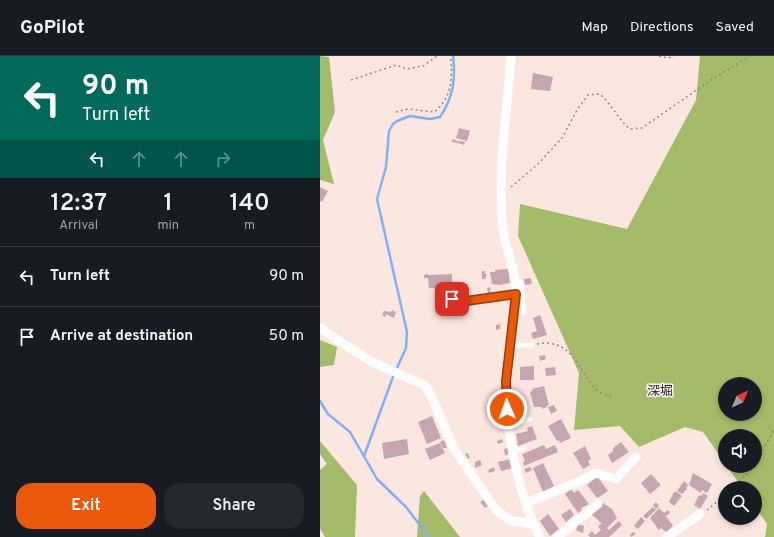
<!DOCTYPE html>
<html lang="en">
<head>
<meta charset="utf-8">
<style>
  body { margin:0; font-family:Overpass,"Noto Sans JP",sans-serif; background:#242831; color:#f1f3f6; height:100vh; display:flex; flex-direction:column; font-size:15px; white-space:nowrap }
  * { box-sizing:border-box; margin:0 }
  p { font-size:13px; color:#9ea1a6 }
  .icon { flex:none; width:22px; height:22px; fill:none; stroke:currentColor; stroke-width:2; stroke-linecap:round; stroke-linejoin:round }
  .map { position:relative; flex:1; overflow:hidden }
  .sheet { display:flex; flex-direction:column; background:#171b24; width:320px }
  .sheet>* { flex:none }
  .hud { background:#00695c; color:#fff; overflow:hidden }
  .needle { width:26px; rotate:44deg }
  .controls { position:absolute; left:398px; top:321px; display:grid; gap:8px }
  .controls a { display:grid; place-items:center; width:44px; height:44px; border-radius:50%; background:#171b24; box-shadow:0 2px 6px #0003; font-size:20px }
  .pin { position:absolute; display:grid; place-items:center; width:34px; height:34px; color:#fff; margin:-17px; border-radius:8px; box-shadow:0 2px 6px #0006 }
  .me { position:absolute; width:44px; margin:-22px; rotate:358deg; stroke-linejoin:round; filter:drop-shadow(0 0 3px #0008) }
  .turn { display:flex; align-items:center; gap:14px; height:84px; padding:0 16px; font-size:18px }
  .turn .icon { width:52px; height:52px; stroke-width:2.5 }
  .turn b { display:block; font-size:28px; line-height:34px }
  .lanes { display:flex; align-items:center; height:38px; padding:0 16px; background:#0003; justify-content:center; gap:20px; direction:ltr }
  .lanes .off { opacity:.35 }
  .eta { display:flex; justify-content:space-evenly; align-items:center; height:68px; text-align:center }
  .eta b { font-size:24px; font-weight:600; line-height:28px }
  .cta { display:flex; gap:8px; margin-top:auto; padding:8px 16px }
  .cta a { flex:1; height:46px; border-radius:16px; background:#ea580c; color:#fff; font-size:16px; font-weight:600; line-height:46px; text-align:center }
  .cta a+a { background:#242831; color:#f1f3f6 }
  ul { padding:0; list-style:none }
  li { display:flex; align-items:center; gap:12px; height:60px; padding:0 16px; border-top:1px solid #363941 }
  li div { flex:1 }
  li b { display:block; font-size:15px }
  li em { font-style:normal }
  header { display:flex; align-items:center; gap:24px; box-sizing:border-box; height:56px; padding:0 20px; background:#171b24; border-bottom:1px solid #363941 }
  header strong { font-size:19px }
  nav { display:flex; gap:22px; margin-inline-start:auto; font-size:14px }
  main { display:flex; flex:1; min-height:0 }
  .map>svg:first-child { display:block }
  .forest { fill:#a4bb69; fill-rule:evenodd }
  .lines { fill:none; stroke-linecap:round; stroke-linejoin:round }
  .stream { stroke:#82b0f4; stroke-width:2.5 }
  .building { fill:#c6a5b0 }
  .path { stroke:#978680; stroke-width:1.5; stroke-dasharray:2 3; stroke-linecap:butt }
  .service { stroke:#fff; stroke-width:4.5 }
  .minor { stroke:#fff; stroke-width:9 }
  .route-casing { stroke:#983908; stroke-width:10 }
  .route { stroke:#ea580c; stroke-width:7 }
  .labels { text-anchor:middle; stroke-width:3; stroke-linejoin:round; paint-order:stroke }
  .neighbourhood-label { font-size:13px; fill:#271b17; stroke:#fef7f5 }
</style>
</head>
<body>
<header>
<strong>GoPilot</strong>
<nav><a>Map</a><a>Directions</a><a>Saved</a></nav>
</header>
<main>
<section class="sheet">
<div class="hud">
<div class="turn"><svg class="icon" aria-label="left" viewBox="0 0 24 24"><path d="M17 20v-9H6M10 6l-5 5 5 5"/></svg><div><b>90 m</b>Turn left</div></div>
<div class="lanes"><svg class="icon" aria-label="left" viewBox="0 0 24 24"><path d="M17 20v-9H6M10 6l-5 5 5 5"/></svg><svg class="icon off" aria-label="ahead" viewBox="0 0 24 24"><path d="M12 20V5M6 11l6-6 6 6"/></svg><svg class="icon off" aria-label="ahead" viewBox="0 0 24 24"><path d="M12 20V5M6 11l6-6 6 6"/></svg><svg class="icon off" aria-label="right" viewBox="0 0 24 24"><path d="M7 20v-9h11M14 6l5 5-5 5"/></svg></div>
</div>
<div class="eta">
<div><b>12:37</b><p>Arrival</p></div>
<div><b>1</b><p>min</p></div>
<div><b>140</b><p>m</p></div>
</div>
<ul>
<li><svg class="icon" aria-label="left" viewBox="0 0 24 24"><path d="M17 20v-9H6M10 6l-5 5 5 5"/></svg><div><b>Turn left</b></div><em>90 m</em></li>
<li><svg class="icon" aria-label="arrive" viewBox="0 0 24 24"><path d="M6 21V4h12l-3 4 3 4H6"/></svg><div><b>Arrive at destination</b></div><em>50 m</em></li>
</ul>
<div class="cta"><a>Exit</a><a>Share</a></div>
</section>
<div class="map">
<svg width="454" height="481" viewBox="0 0 454 481">
  <rect width="100%" height="100%" fill="#fbe7df"/>
  <g class="forest">
    <polygon points="0,0 9,1 15,56 3,84 14,128 0,124"/>
    <path d="M380,0H454V481H445L447,468L435,451V432H422L407,410H435V380H405V407L383,376L365,371L319,391L300,370L254,374L259,317L198,180L200,148L307,173L376,44ZM405,328H435V358H405Z"/>
    <polygon points="0,284 17,291 14,309 0,311"/>
    <polygon points="0,385 37,429 35,481 5,481 0,473 0,414 7,408 0,398"/>
    <polygon points="104,435 140,481 97,481 100,440"/>
  </g>
  <g class="lines">
    <g class="stream">
      <path d="M76,314L86,292L87,276L57,143L66,111L69,75L73,68L77,65L90,60L110,63L120,61C133,42 136,23 133,0"/>
      <polyline points="0,345 8,358 30,376 57,423 86,451 109,481"/>
      <polyline points="44,400 74,318"/>
    </g>
  </g>
  <g class="building">
    <polygon points="213,17 233,21 230,35 211,33"/>
    <polygon points="139,72 150,75 147,85 136,82"/>
    <polygon points="132,83 138,85 138,87 132,86"/>
    <polygon points="139,85 145,86 144,89 138,87"/>
    <polygon points="0,131 8,135 2,146 0,145"/>
    <polygon points="188,213 190,227 179,229 172,228 170,216 175,216 175,214"/>
    <polygon points="162,215 165,215 165,218 167,218 165,223 162,223"/>
    <polygon points="107,218 109,219 132,218 132,229 127,229 127,232 109,232 108,222 104,222 104,219"/>
    <polygon points="211,222 212,228 205,229 204,223"/>
    <polygon points="170,231 171,238 168,238 167,232"/>
    <polygon points="72,254 76,256 74,262 66,258 65,261 62,259 64,255 71,256"/>
    <polygon points="220,259 227,279 213,283 211,277 217,275 213,262"/>
    <polygon points="180,268 180,273 176,274 176,269"/>
    <polygon points="225,299 226,303 220,305 219,300"/>
    <polygon points="214,310 214,324 200,324 200,311"/>
    <polygon points="235,311 236,319 226,320 225,312"/>
    <polygon points="224,330 229,349 227,349 227,351 222,353 222,351 214,351 210,336 212,335 212,333"/>
    <polygon points="234,349 237,355 231,358 228,351"/>
    <circle cx="199" cy="358" r="3"/>
    <polygon points="112,360 121,382 107,388 98,366"/>
    <polygon points="241,363 251,382 240,387 239,384 237,385 228,370"/>
    <polygon points="212,370 217,383 198,390 196,378 208,375 207,372"/>
    <polygon points="87,383 89,398 64,403 62,387"/>
    <polygon points="182,383 183,386 178,388 177,385"/>
    <polygon points="124,384 127,392 123,392 120,386"/>
    <polygon points="301,386 309,396 292,407 288,399 293,395 293,392"/>
    <polygon points="120,387 125,397 110,404 105,393"/>
    <polygon points="224,389 226,393 235,389 238,396 204,410 203,406 205,405 202,398"/>
    <polygon points="265,390 271,403 268,405 270,409 263,413 253,397"/>
    <polygon points="188,392 189,398 185,399 184,393"/>
    <polygon points="148,397 150,402 148,403 145,398"/>
    <polygon points="190,403 193,412 181,415 178,406"/>
    <polygon points="160,404 162,409 155,412 155,406"/>
    <polygon points="223,407 234,430 223,436 213,412"/>
    <polygon points="174,411 175,415 169,417 168,414"/>
    <polygon points="210,411 212,414 206,417 204,413"/>
    <polygon points="373,417 392,428 387,437 382,434 381,437 369,429"/>
    <polygon points="331,418 341,429 330,438 321,427"/>
    <polygon points="277,420 288,435 279,441 277,442 267,429"/>
    <polygon points="364,425 368,429 366,432 367,433 362,438 357,435"/>
    <polygon points="251,433 254,437 258,434 269,448 261,452 262,454 258,457 245,438"/>
    <polygon points="354,436 357,436 362,440 354,450 349,446"/>
    <polygon points="383,437 388,440 380,453 374,449 379,439 381,440"/>
    <polygon points="165,442 170,449 165,452 160,446"/>
    <polygon points="336,446 339,450 336,453 333,449"/>
    <polygon points="283,447 292,453 297,462 287,472 271,458"/>
    <polygon points="333,451 336,454 326,463 323,460"/>
    <polygon points="339,452 344,457 348,454 350,457 346,460 353,470 346,476 341,472 339,474 330,462"/>
    <polygon points="250,453 254,459 246,466 241,459"/>
    <polygon points="228,458 239,473 230,480 220,465"/>
    <polygon points="321,461 325,465 318,473 314,470"/>
    <polygon points="299,465 302,469 289,481 270,481 268,479 272,475 275,479 281,474 278,470 282,467 289,474"/>
    <polygon points="258,468 264,470 263,477 256,474"/>
    <polygon points="313,476 316,478 311,481 310,479"/>
  </g>
  <g class="lines">
    <g class="path">
      <polyline points="339,0 348,2 354,0"/>
      <polyline points="31,24 76,9 87,13 103,10 117,0"/>
      <path d="M76,56L88,53L114,56C131,44 134,20 130,0"/>
      <path d="M191,131L218,108L242,82L257,54L268,39L280,38C292,49 298,63 310,73L322,72L391,24L430,0"/>
      <path d="M217,288C252,282 257,312 275,332C279,337 288,339 294,342"/>
      <polyline points="411,432 435,411 454,372"/>
      <polyline points="387,454 405,439"/>
    </g>
    <g class="service">
      <polyline points="195,227 201,226 204,256"/>
      <polyline points="132,243 133,245 139,246 196,238"/>
      <polyline points="190,290 212,289"/>
      <polyline points="188,371 210,363"/>
      <polyline points="193,396 204,392"/>
    </g>
    <g class="minor">
      <path d="M191,0C187,57 177,116 183,173C185,192 194,209 196,229C197,261 187,293 186,325C184,371 199,441 220,481"/>
      <polyline points="0,272 50,305 104,329 110,337 134,393 176,454 191,465 213,468"/>
      <polyline points="206,447 261,425 276,417 296,423 316,401"/>
      <polyline points="237,481 278,448"/>
      <polyline points="347,481 380,458"/>
    </g>
  </g>
  <g class="lines">
    <defs>
      <polyline id="route" points="132,243 133,245 139,246 196,238 186,325 187,353"/>
    </defs>
    <use href="#route" class="route-casing"/>
    <use href="#route" class="route"/>
  </g>
  <g class="labels">
    <g class="neighbourhood-label">
      <text x="340" y="339">深堀</text>
    </g>
  </g>
</svg>
<div class="controls">
<a><svg class="needle" viewBox="-14 -14 28 28"><path d="M0-13l5 13h-10z" fill="#e53935"/><path d="M0 13l5-13h-10z" fill="#9ea1a6"/></svg></a>
<a><svg class="icon" aria-label="sound" viewBox="0 0 24 24"><path d="M4 9h4l5-4v14l-5-4H4zM17 9q2 3 0 6"/></svg></a>
<a><svg class="icon" aria-label="search" viewBox="0 0 24 24"><circle cx="10" cy="10" r="6"/><path d="M15 15l6 6"/></svg></a>
</div>
<div class="pin" style="left:132px;top:243px;background:#d93025"><svg class="icon" aria-label="arrive" viewBox="0 0 24 24"><path d="M6 21V4h12l-3 4 3 4H6"/></svg></div>
<svg class="me" style="left:187px;top:353px" viewBox="-20 -20 40 40"><circle r="17" fill="#ea580c" stroke="#fff" stroke-width="3"/><path d="M0-11L8 9 0 5-8 9z" fill="#fff"/></svg>
</div>
</main>
</body>
</html>
